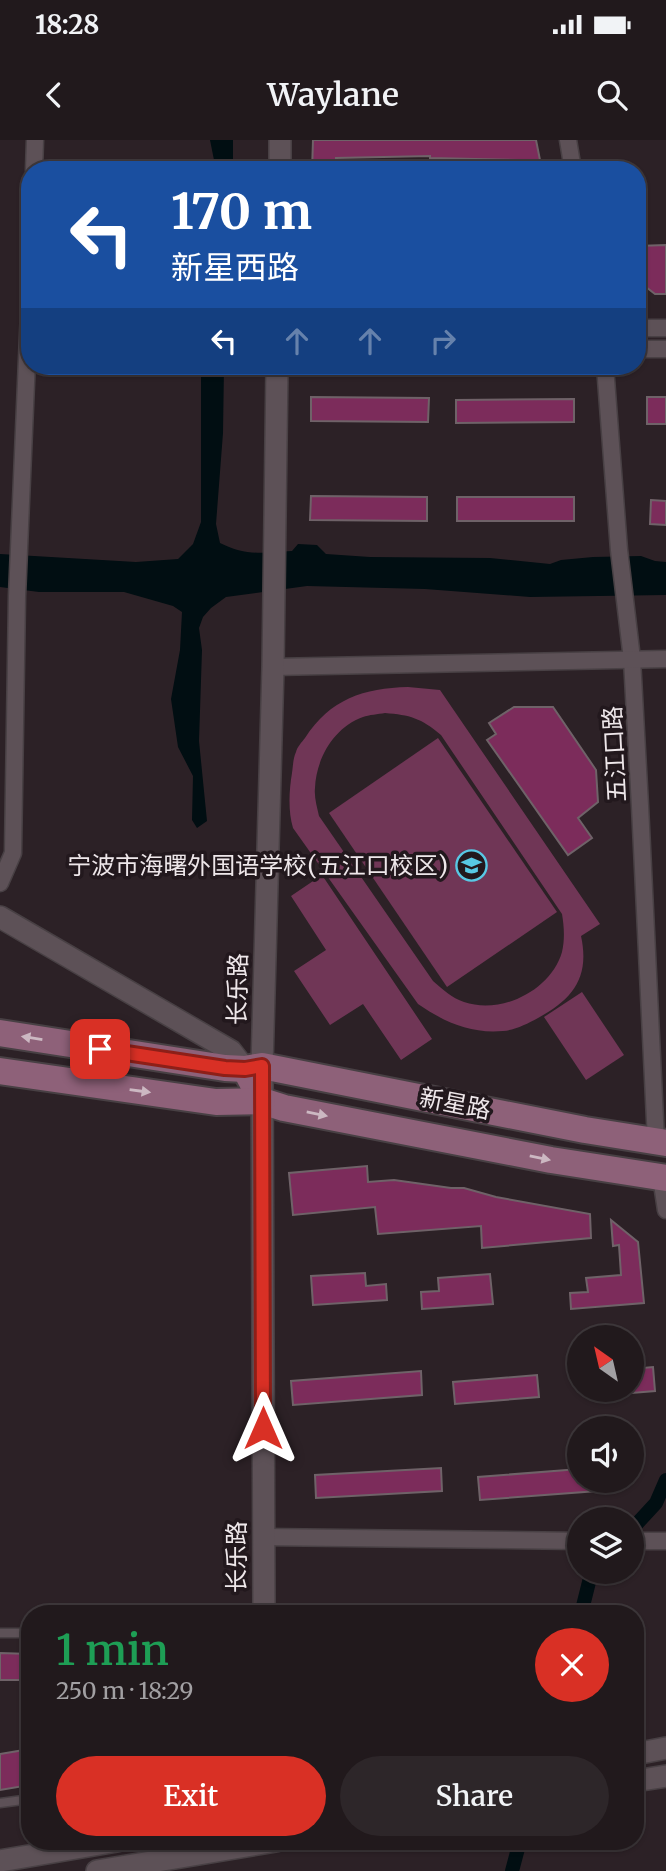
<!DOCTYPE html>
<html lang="en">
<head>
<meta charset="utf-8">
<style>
  body { margin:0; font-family:Merriweather,"Noto Sans SC",serif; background:#2d2629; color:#f1f3f6; height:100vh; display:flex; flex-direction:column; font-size:26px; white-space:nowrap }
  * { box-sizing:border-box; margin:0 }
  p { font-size:23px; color:#a2a0a3 }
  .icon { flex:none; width:38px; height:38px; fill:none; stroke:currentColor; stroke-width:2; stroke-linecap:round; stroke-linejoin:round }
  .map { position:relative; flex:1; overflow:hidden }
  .drawer { position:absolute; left:21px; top:1465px; width:623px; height:245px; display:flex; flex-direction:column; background:#21191c; border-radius:28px; box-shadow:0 2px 5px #0004,0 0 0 2px #3e383b }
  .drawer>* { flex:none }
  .guide { position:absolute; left:21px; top:21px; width:625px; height:214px; border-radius:28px; box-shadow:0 2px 5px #0004,0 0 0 2px #3e383b; background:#1a4fa0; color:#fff; overflow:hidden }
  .needle { width:46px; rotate:326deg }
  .fabs { position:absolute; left:567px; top:1185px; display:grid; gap:14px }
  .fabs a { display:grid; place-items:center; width:77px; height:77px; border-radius:50%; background:#21191c; box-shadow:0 2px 5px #0004,0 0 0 2px #3e383b; font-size:35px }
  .pin { position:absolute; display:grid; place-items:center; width:60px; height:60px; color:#fff; margin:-30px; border-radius:14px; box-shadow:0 4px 10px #0006 }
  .me { position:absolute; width:77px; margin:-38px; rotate:0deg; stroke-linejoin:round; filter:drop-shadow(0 0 5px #0008) }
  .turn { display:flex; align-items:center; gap:24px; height:147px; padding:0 35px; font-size:32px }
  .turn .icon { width:91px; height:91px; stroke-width:2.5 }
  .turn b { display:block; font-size:49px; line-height:60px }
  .lanes { display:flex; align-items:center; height:66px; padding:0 35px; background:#0003; justify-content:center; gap:35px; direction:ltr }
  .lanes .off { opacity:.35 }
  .round { display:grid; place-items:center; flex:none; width:74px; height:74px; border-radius:37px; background:#2d2629 }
  .overview { display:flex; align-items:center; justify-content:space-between; height:119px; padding:0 35px }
  h1 { font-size:42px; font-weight:600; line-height:52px; color:#1e9e55 }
  .button { display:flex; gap:14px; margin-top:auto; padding:14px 35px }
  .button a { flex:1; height:80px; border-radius:42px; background:#d93025; color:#fff; font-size:28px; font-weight:600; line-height:80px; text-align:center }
  .button a+a { background:#2d2629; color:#f1f3f6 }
  .status { display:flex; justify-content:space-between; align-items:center; height:49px; padding:0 35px; background:#21191c; direction:ltr }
  .status svg { height:19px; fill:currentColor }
  header { display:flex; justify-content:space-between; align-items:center; height:91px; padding:0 35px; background:#21191c; font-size:32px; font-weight:600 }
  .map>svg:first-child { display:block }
  .green { fill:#703656; fill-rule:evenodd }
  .water { fill:#010e12 }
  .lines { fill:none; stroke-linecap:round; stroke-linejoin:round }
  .canal { stroke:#010e12; stroke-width:14 }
  .building { fill:#7c2c5b; stroke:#6f6268; stroke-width:2 }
  .service-casing { stroke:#484044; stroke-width:11 }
  .minor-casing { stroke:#484044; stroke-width:19 }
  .tertiary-casing { stroke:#484044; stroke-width:24 }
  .primary-casing { stroke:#484044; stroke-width:30 }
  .service { stroke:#5d5157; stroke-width:8 }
  .minor { stroke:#5d5157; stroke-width:16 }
  .tertiary { stroke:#5d5157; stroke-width:21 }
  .primary { stroke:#8e6179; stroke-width:26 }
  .oneway { fill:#ccb8c2 }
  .route-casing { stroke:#8d1f18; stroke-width:18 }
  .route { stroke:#d93025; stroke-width:12 }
  .labels { text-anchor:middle; stroke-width:7; stroke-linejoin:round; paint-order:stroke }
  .street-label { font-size:24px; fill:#eee7ea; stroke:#22181d }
  .poi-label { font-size:24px; fill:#eee7ea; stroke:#22181d; text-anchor:end }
</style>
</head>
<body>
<div class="status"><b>18:28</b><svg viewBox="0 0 49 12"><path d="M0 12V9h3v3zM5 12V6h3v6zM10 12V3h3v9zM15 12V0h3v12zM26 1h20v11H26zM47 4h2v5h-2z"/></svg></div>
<header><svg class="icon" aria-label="back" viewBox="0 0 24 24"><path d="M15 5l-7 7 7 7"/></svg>Waylane<svg class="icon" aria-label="search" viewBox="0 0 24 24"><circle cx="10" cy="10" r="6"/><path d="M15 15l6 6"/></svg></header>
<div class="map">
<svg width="666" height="1731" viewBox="0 0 666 1731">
  <rect width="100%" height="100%" fill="#2c2126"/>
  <g class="green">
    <path d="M408,547L440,550L600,784L581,796C590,837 573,859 538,878C527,884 515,890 503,891C471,894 444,882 418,864L293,688C288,671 289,651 292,633C293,627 293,618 296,612C297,607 302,602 305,598C330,559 364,548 408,547ZM385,573C410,575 421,578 441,595L562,774C564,786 565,799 562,812C551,850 502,875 464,862C452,858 442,849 433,841L319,676C317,667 314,657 315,648C316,619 334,587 363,577C369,575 378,574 385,573Z"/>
    <polygon points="438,598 557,772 447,847 329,673"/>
    <polygon points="322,735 432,899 401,920 363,864 330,885 294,831 326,810 291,756"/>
    <polygon points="582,852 624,915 586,940 544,877"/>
  </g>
  <g class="water">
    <polygon points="210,0 233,0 233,30 216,30"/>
    <path d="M201,226H224L223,293L216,384L220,403C246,416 263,413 292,411L298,404L317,405L326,414L370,417L490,418L550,424L561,420L593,417L641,416L655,421L666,422V455L530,457L425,449L307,446L226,457L211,468L203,477L199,488L202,510L199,601L207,681L197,688L192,680L193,636L178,607L171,559L180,510L182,472L173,466L124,452H39L0,447V414L136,422L178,419L193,404L201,382Z"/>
  </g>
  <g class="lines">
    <g class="canal">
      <polyline points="632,1389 656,1363 666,1340"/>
      <polyline points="581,1474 591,1434 593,1432"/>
      <polyline points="512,1731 520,1701"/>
    </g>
  </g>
  <g class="building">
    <polygon points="313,0 536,0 542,30 520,30 519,20 430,18 430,16 336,18 336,30 312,30"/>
    <polygon points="666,105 666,154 655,154 637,140 637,106"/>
    <polygon points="311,257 429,258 428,282 311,281"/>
    <rect x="647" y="257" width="19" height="27"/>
    <polygon points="574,259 574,282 456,283 456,260"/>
    <polygon points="311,356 427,357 427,381 310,380"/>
    <rect x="457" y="357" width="117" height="24"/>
    <polygon points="651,360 666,361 666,385 650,384"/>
    <polygon points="514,567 553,567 596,630 598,662 578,678 592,698 568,715 487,600 496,594 489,583"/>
    <polygon points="367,1026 368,1042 394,1040 451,1048 464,1048 496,1057 590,1074 591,1098 482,1108 481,1086 378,1094 375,1067 293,1075 289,1033"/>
    <polygon points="611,1080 638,1102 644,1163 571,1169 570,1153 588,1152 586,1138 621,1135 619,1105 613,1106"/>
    <polygon points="365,1133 366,1146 386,1144 387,1160 313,1165 311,1136"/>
    <polygon points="490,1134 493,1164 422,1169 421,1152 439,1151 438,1138"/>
    <polygon points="653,1227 655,1251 632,1253 632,1229"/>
    <polygon points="421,1231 422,1255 293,1265 291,1241"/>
    <polygon points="537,1235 539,1257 455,1264 453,1242"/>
    <polygon points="441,1328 442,1351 316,1358 315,1335"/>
    <polygon points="579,1329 579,1340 624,1340 624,1349 480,1360 478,1337"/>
    <polygon points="0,1513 30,1514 30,1540 0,1540"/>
    <polygon points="30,1609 30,1645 0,1650 0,1614"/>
  </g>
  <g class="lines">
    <defs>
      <g id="service">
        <polyline points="0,1493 30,1493"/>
        <polyline points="0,1663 30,1659"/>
      </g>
      <g id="minor">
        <polyline points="568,0 573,30"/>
        <polyline points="34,30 35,0"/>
        <polyline points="637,188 666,188"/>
        <polyline points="637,209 666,209"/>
        <polyline points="605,226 619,410 632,519 640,666 656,1001"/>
        <polyline points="273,527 666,519"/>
        <polyline points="0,743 13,713 17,456 30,148"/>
        <polyline points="661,1037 666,1070"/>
        <polyline points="264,1397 579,1401"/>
        <polyline points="632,1401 666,1401"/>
      </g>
      <g id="tertiary">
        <polyline points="280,30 280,0"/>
        <polyline points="0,777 231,911 245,929"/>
        <polyline points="264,1474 262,926 273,527 277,226"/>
        <polyline points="635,1614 666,1608"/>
        <polyline points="635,1641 666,1636"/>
        <polyline points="0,1721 117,1701"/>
        <polyline points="97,1731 276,1701"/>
      </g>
      <g id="primary">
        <polyline points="0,893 225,928 245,929 262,926 585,990 666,1003"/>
        <polyline points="245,929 262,961 284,968 551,1020 666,1038"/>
        <polyline points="0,931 216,962 262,961"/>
      </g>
    </defs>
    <use href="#service" class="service-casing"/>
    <use href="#minor" class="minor-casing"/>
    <use href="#tertiary" class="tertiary-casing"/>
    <use href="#primary" class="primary-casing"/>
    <use href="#service" class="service"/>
    <use href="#minor" class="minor"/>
    <use href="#tertiary" class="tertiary"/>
    <use href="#primary" class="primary"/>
  </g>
  <defs><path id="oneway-solid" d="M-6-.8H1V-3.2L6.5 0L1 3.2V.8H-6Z" transform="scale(1.75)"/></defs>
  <g class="oneway">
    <use href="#oneway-solid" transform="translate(32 898) rotate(-171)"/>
    <use href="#oneway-solid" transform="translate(140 951) rotate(8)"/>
    <use href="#oneway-solid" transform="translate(317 974) rotate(11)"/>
    <use href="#oneway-solid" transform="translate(540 1018) rotate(12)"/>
  </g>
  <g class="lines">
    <defs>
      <polyline id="route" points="100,909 225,928 245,929 262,926 263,1288"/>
    </defs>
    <use href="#route" class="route-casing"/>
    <use href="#route" class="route"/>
  </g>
  <defs>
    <symbol id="school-ring" viewBox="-11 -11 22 22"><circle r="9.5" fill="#22181d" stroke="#58c8e4" stroke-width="1.5"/><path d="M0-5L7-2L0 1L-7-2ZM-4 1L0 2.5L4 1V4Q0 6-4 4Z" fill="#58c8e4"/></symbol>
  </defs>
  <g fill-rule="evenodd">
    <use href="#school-ring" x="454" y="708" width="35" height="35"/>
  </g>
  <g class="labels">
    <g class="street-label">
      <text transform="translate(615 614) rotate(-93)" y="8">五江口路</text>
      <text transform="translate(238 849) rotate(-89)" y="8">长乐路</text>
      <text transform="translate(455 964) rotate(11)" y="8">新星路</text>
      <text transform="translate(237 1417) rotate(-90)" y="8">长乐路</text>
    </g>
    <g class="poi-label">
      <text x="448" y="734">宁波市海曙外国语学校(五江口校区)</text>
    </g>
  </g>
</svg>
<div class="fabs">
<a><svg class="needle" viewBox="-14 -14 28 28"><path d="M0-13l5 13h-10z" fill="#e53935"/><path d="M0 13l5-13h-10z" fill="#a2a0a3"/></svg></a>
<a><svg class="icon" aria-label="sound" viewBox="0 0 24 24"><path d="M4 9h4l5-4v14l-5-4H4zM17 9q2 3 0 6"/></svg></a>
<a><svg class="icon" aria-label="layers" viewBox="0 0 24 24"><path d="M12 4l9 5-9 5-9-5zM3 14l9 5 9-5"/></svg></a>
</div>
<div class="pin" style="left:100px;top:909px;background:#d93025"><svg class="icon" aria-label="arrive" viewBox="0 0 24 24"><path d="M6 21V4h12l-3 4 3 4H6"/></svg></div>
<svg class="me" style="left:263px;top:1288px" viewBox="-20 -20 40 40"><path d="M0-17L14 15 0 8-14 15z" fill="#d93025" stroke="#fff" stroke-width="4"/></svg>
<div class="guide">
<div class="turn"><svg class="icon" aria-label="left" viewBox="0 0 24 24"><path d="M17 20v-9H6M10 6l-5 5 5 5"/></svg><div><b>170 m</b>新星西路</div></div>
<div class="lanes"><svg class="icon" aria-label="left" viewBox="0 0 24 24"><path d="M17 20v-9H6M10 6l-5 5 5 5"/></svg><svg class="icon off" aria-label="ahead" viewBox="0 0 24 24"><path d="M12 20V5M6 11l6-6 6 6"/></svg><svg class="icon off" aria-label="ahead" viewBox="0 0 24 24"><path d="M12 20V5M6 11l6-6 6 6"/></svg><svg class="icon off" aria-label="right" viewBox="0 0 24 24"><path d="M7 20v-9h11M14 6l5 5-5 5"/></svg></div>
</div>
<section class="drawer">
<div class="overview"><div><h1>1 min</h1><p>250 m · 18:29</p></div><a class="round" style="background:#d93025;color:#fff"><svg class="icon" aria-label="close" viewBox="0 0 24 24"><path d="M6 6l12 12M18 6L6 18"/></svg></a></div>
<div class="button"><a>Exit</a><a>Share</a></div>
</section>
</div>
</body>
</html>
